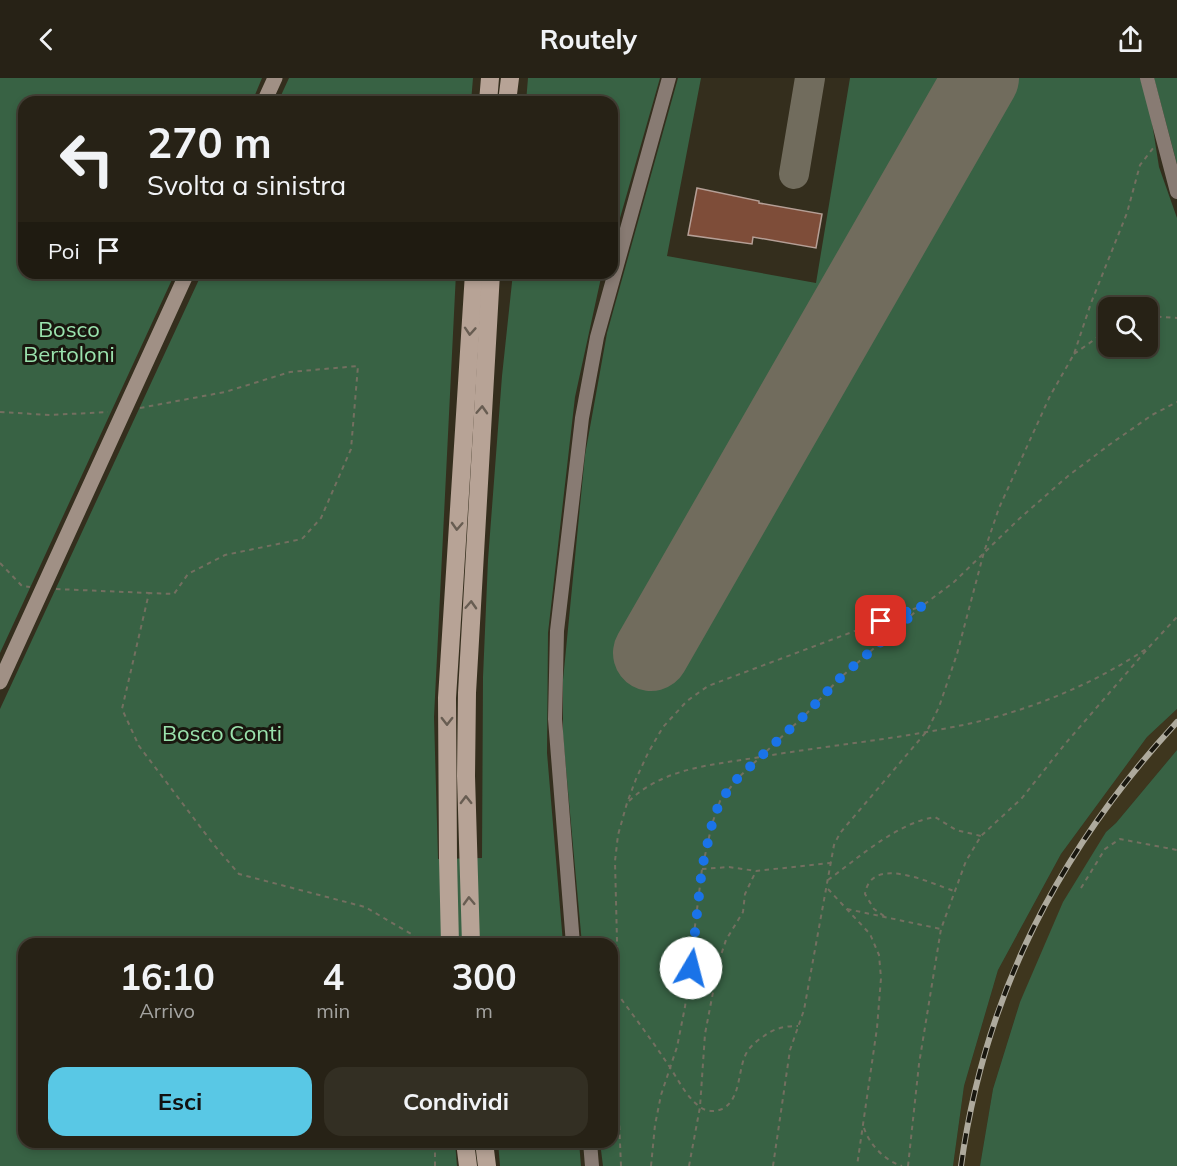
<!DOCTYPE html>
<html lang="it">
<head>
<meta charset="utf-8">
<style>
  body { margin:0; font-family:Mulish,sans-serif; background:#332f23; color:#f1f3f6; height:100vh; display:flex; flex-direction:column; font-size:22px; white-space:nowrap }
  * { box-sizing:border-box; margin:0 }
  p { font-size:20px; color:#a4a4a1 }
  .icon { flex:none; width:33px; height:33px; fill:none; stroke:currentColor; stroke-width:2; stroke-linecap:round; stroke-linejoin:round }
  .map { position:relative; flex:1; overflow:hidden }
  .panel { position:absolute; left:18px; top:860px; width:600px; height:210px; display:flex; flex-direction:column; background:#272216; border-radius:18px; box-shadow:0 3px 9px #0003,0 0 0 2px #433f35 }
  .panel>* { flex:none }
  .top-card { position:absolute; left:18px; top:18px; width:600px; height:183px; border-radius:18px; box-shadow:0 3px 9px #0003,0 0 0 2px #433f35; background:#272216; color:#f1f3f6; overflow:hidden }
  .fabs { position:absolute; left:1098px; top:219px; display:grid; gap:12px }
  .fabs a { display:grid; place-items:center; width:60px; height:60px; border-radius:12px; background:#272216; box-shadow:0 3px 9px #0003,0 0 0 2px #433f35; font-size:30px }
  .pin { position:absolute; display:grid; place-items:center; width:51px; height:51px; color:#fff; margin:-26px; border-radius:12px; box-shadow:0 3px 9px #0006 }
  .me { position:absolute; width:66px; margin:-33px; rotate:8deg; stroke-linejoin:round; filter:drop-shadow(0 0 4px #0008) }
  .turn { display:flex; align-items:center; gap:21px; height:126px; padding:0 30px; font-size:27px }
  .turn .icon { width:78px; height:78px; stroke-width:2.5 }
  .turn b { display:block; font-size:42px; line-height:51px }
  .then { display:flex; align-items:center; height:57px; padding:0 30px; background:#0003; gap:12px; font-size:22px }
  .eta { display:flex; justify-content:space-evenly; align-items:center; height:102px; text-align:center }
  .eta b { font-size:36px; font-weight:700; line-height:42px }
  .button { display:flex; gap:12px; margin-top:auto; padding:12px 30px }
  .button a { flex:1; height:69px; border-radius:18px; background:#59c8e5; color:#111; font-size:24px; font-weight:700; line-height:69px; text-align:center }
  .button a+a { background:#332f23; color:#f1f3f6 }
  header { display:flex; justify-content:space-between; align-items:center; height:78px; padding:0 30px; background:#272216; font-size:27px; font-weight:700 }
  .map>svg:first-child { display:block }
  .built { fill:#3e361e }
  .green { fill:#386244; fill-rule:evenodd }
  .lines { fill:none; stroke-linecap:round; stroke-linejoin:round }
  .taxiway { stroke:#716c5d; stroke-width:30 }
  .runway { stroke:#716c5d; stroke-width:76 }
  .building { fill:#7e4d39; stroke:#b59f96; stroke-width:1.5 }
  .path { stroke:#736f60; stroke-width:2; stroke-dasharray:4.5 4.5; stroke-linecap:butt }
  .secondary { stroke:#887b73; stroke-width:14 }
  .primary { stroke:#a09085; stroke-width:15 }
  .highway { stroke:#b7a396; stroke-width:18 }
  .rail-casing { stroke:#aeaa9d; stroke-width:6 }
  .rail { stroke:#19170f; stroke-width:4; stroke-dasharray:11; stroke-linecap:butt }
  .oneway { stroke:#685d52 }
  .route { stroke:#1a73e8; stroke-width:10; stroke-dasharray:0 18 }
  .labels { text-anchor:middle; stroke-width:6; stroke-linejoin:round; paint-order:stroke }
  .park-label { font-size:22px; fill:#9ae2ad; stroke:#19170f }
</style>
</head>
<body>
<header><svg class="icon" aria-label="back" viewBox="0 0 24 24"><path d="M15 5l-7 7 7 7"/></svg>Routely<svg class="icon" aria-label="share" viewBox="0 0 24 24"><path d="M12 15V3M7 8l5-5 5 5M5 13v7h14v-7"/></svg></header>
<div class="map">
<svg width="1177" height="1088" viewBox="0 0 1177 1088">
  <rect width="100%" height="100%" fill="#342e1d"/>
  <polygon class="built" points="1177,631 1177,672 1116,745 1106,754 1020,924 993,1011 980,1088 953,1088 964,1008 998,892 1061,776 1147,659"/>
  <g class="green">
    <polygon points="0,0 262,0 252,24 24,24 24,195 175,195 0,575"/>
    <polygon points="289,0 473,0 471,24 278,24"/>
    <polygon points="528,0 660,0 612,168 612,24 526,24"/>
    <path d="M678,0H701L667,178L816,205L850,0H1140L1150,32L1159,89L1177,140V631L1147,659L1061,776L998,892L964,1008L953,1088H603L600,1064H612V866H582L563,658V602L585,377L607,255ZM1108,230H1148V268H1108Z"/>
    <polygon points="1154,0 1177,0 1177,86"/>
    <polygon points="202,195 456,195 434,639 438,781 482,780 483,599 488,482 502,298 513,195 602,195 575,319 548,555 547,675 563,865 24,866 24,1064 455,1064 457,1088 0,1088 0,631"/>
    <polygon points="1177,672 1177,1088 980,1088 993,1011 1020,924 1063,824 1106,754 1116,745"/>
    <polygon points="498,1064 579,1064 581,1088 500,1088"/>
  </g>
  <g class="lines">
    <polyline class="taxiway" points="794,96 810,0"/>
    <polyline class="runway" points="651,575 981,0"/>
  </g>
  <polygon class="building" points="697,110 759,123 759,125 822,136 816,170 753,159 752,166 688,157"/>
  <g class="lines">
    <g class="path">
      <polyline points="1148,238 1177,240"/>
      <polyline points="1074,276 1108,252"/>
      <polyline points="140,330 225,314 290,294 358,288 351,371 321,440 302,461 225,477 188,496 174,516 149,515"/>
      <polyline points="0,334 50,337 108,334"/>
      <polyline points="0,485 22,508 30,509"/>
      <polyline points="56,511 149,515 122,631 139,668 214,767 239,796 365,829 413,857 420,866"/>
      <path d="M629,723C665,689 713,687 760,679C824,668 890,662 953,649C1021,636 1089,609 1146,571"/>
      <polyline points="702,791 729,789 756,793 830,785"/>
      <path d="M828,802C858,780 897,745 935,739L956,752L981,758"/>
      <polyline points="1081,810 1105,771 1120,761 1177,772"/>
      <polyline points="828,811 870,856 879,877 881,900 877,950 857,1088"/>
      <polyline points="847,831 941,851"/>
      <path d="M884,838L874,831L865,816C871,776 930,805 954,813"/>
      <path d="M616,914C633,937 651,961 667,985C677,999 686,1019 700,1029C707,1034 715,1034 722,1031C742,1021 737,991 747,974C751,967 758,962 764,958C774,950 786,948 798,948"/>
      <path d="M864,1050C869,1066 885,1083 902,1088"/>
      <polyline points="435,1088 435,1064"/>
      <polyline points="621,1088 618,1018 613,976 617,863 615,783 618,757 627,725 636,701 648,675 663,649 687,623 708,608 919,529"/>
      <polyline points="651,1088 655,1047 661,1017 677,969 685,929 702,791 712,746 720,723 737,701 807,635 839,601 922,528 954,504 1019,441 1068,398 1109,367 1152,337 1177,324"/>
      <polyline points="689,1088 700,1029 705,956 719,883 726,862 743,834 745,816 756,793"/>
      <polyline points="773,1088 790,972 804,932 834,767 840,755 927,653 939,629 957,576 984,474 999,430 1050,318 1074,276 1091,225 1127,135 1140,87 1154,69"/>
      <polyline points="908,1088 919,986 941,851 966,783 981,758 1022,720 1065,666 1150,568 1177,539"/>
    </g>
    <g class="secondary">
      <polyline points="1147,0 1177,114"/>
      <polyline points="573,866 555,641 557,553 582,340 597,259 669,0"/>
      <polyline points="590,1064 592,1088"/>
    </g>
    <g class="primary">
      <polyline points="264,24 275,0"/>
      <polyline points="0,604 187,195"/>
    </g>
    <g class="highway">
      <polyline points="488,24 490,0"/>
      <polyline points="507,24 510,0"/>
      <polyline points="450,866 448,780 447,620 474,195"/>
      <polyline points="471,866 466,698 467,615 491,195"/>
      <polyline points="465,1064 468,1088"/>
      <polyline points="484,1064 487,1088"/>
    </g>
    <defs>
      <path id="rail" d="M961,1088C985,915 1059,772 1177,644"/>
    </defs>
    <use href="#rail" class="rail-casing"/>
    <use href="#rail" class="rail"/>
  </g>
  <defs><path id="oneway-chevron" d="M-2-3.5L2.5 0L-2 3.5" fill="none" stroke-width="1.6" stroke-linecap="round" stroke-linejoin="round" transform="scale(1.5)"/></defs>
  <g class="oneway">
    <use href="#oneway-chevron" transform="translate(470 253) rotate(94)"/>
    <use href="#oneway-chevron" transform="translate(482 332) rotate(-87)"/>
    <use href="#oneway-chevron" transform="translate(457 448) rotate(93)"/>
    <use href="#oneway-chevron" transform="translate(471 527) rotate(-87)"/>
    <use href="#oneway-chevron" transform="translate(447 643) rotate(90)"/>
    <use href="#oneway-chevron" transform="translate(466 722) rotate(-91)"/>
    <use href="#oneway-chevron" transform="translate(469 823) rotate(-92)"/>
  </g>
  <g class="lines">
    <polyline class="route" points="691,890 702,790 712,746 720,723 737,701 807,635 839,601 922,528 881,543"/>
  </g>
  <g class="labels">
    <g class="park-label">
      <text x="69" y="259">Bosco<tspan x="69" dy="25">Bertoloni</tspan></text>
      <text x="222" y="663">Bosco Conti</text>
    </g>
  </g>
</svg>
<div class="fabs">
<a><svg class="icon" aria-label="search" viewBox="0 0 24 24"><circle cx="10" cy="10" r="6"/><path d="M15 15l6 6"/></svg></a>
</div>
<div class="pin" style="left:881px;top:543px;background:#d93025"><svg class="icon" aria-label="arrive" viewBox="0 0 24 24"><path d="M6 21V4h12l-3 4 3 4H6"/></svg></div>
<svg class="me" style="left:691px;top:890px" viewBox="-20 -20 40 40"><circle r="19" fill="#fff"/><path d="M0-13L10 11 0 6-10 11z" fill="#1a73e8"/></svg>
<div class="top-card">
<div class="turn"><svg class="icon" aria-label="left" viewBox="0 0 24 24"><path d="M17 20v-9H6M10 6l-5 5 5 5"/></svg><div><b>270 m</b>Svolta a sinistra</div></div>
<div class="then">Poi<svg class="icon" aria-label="arrive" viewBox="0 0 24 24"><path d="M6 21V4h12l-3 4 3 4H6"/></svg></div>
</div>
<section class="panel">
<div class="eta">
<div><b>16:10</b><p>Arrivo</p></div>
<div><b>4</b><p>min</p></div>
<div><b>300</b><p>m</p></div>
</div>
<div class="button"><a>Esci</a><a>Condividi</a></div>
</section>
</div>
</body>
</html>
